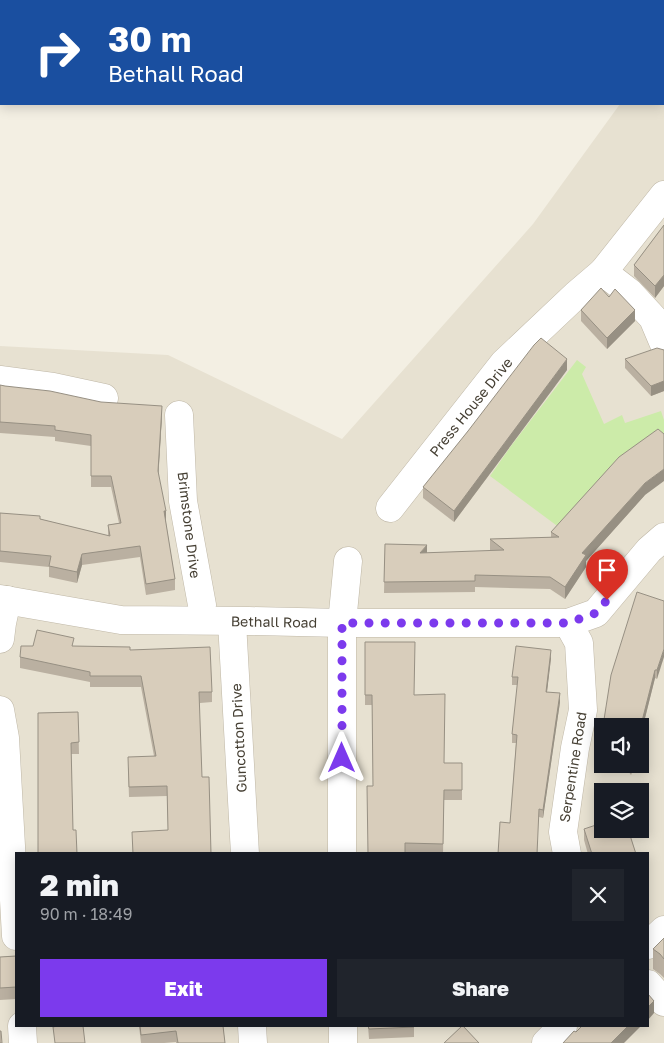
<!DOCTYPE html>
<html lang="en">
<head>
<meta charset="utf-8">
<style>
  body { margin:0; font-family:"Golos Text",sans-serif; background:#20242c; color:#f1f3f6; height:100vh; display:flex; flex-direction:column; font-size:19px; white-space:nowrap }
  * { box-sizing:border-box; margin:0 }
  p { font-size:16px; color:#9ea1a6 }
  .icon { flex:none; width:28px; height:28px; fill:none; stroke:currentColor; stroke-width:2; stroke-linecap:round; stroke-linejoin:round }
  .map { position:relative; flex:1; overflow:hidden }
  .drawer { position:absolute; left:15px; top:852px; width:634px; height:175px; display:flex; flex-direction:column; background:#171b24; border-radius:0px; box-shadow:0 2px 12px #0003 }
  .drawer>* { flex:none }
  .banner { position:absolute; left:0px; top:0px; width:665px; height:105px; box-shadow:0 2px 12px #0003; background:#1a4fa0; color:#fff; overflow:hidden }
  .buttons { position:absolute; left:594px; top:718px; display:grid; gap:10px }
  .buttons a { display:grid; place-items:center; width:55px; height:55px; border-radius:0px; background:#171b24; box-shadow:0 2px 12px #0003; font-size:25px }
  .pin { position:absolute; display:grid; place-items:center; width:42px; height:42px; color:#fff; margin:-51px -21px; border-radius:50% 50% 50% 0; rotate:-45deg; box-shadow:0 0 5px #0007 }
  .pin .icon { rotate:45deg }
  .me { position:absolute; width:55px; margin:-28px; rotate:0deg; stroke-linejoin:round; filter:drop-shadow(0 0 4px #0008) }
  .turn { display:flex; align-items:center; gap:18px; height:105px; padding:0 25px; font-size:22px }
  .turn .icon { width:65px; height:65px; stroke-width:2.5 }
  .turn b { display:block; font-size:35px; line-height:42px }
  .round { display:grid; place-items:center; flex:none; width:52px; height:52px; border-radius:0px; background:#20242c }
  .summary { display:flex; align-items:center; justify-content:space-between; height:85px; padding:0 25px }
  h1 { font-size:30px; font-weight:800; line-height:38px }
  .button { display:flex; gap:10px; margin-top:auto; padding:10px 25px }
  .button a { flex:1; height:58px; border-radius:0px; background:#7c3aed; color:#fff; font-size:20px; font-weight:800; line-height:58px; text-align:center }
  .button a+a { background:#20242c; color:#f1f3f6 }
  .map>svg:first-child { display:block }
  .residential { fill:#e7e1d1; fill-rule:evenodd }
  .green { fill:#cceba9 }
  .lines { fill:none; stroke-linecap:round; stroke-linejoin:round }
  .street-casing { stroke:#bfb7a6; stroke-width:29 }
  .street { stroke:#fff; stroke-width:28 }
  .wall { fill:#bab0a1 }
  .shaded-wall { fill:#979083 }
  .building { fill:#d8cdbb; stroke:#979083 }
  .route { stroke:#7c3aed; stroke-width:9; stroke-dasharray:0 16.2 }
  .labels { text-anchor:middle; stroke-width:4; stroke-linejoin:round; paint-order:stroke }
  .street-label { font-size:14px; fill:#453f33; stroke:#fff }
</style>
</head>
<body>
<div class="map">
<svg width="664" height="1043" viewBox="0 0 664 1043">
  <rect width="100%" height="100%" fill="#f3efe3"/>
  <path class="residential" d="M664,43V1043H0V346L168,355L342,439L533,224L620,104H664ZM602,726H640V764H602ZM602,791H640V829H602ZM16,854H648V1026H16Z"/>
  <polygon class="green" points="577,360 586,367 582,374 604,424 622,415 625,423 661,411 664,420 664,435 564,531 490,476 511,446"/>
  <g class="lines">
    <defs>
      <g id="street">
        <polyline points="664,195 603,272 629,292 653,318 664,344"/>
        <polyline points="0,380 53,387 104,398"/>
        <polyline points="179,415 183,501 202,605"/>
        <polyline points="390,508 504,363 576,295 603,272"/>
        <polyline points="0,599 121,620 249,621 342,623 568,623 596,613 649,550 664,537"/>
        <polyline points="232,622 245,854"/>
        <polyline points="0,639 2,623 7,600"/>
        <polyline points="0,710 5,738 16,936"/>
        <polyline points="342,854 342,623 348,561"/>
        <polyline points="567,854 563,832 575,748 583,710 579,643 568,623"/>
        <polyline points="648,945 664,930"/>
        <polyline points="648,984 664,1002"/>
        <polyline points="22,1026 23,1043"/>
        <polyline points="252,1026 253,1043"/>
        <polyline points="343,1026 343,1043"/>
        <polyline points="546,1043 563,1026"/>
      </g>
    </defs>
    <use href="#street" class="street-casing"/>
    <use href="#street" class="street"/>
  </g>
  <g class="wall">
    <polygon points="664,225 664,286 655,298 634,276 634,265"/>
    <polygon points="609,297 635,321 607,349 581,321 581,310"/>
    <polygon points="664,350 664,391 651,396 625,368 625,359"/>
    <polygon points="567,370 454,522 423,498 423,487"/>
    <polygon points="0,385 5,386 162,416 158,473 175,579 175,590 146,595 140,557 82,565 77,583 49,577 49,567 0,562 0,513 40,519 108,536 108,525 119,523 111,487 91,487 91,446 55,441 55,437 0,433"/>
    <polygon points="645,495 586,561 586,567 565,599 550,589 475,587 475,592 384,593 385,544 427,553 490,551 490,539 551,537 551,532"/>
    <polygon points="664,601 657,679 655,678 640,738 640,726"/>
    <polygon points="365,642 444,763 462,763 462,800 444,800 443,854 368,854 373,786 372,705 365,705"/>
    <polygon points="74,646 130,650 212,692 212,702 200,703 168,831 167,796 129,797 128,768 154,756 141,687 90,687 90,682 20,668 20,657"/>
    <polygon points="551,658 547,692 560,702 543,818 539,817 510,823 516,743 512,743 512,734 518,685 512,685 512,677"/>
    <polygon points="78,712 79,754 71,754 73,830 77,854 38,713"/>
    <polygon points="623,764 633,764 631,775"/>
    <polygon points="584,829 636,854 588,854 584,840"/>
    <polygon points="664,938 664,978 660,974 653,969 653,949"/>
    <polygon points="16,956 16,999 0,1000 0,957"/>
    <polygon points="139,1026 223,1026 225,1043 176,1043 176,1042 164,1043 141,1043"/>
    <polygon points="368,1026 414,1026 414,1037 369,1039"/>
  </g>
  <g class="shaded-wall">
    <polygon points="664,275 664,286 655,298 655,286"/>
    <polygon points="635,310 635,321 607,349 607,338"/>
    <polygon points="567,359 567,370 454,522 454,511"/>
    <polygon points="664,381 664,391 651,396 651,386"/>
    <polygon points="162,406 162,416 158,482 158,471"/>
    <polygon points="664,469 664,481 645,495 586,561 586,567 565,599 565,587 582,553 645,483"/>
    <rect x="164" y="511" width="2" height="11"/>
    <polygon points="427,545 427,556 420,553"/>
    <polygon points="82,554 82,565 77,583 77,572"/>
    <polygon points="664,649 664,657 657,679 657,670"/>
    <polygon points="551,650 551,658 546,700 546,692"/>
    <polygon points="655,670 655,678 640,738 640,729"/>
    <polygon points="560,693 560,702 543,818 543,810"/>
    <polygon points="631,764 633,764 631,775"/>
    <polygon points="654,1001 654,1013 648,1020 648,1007"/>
    <polygon points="628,1026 641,1026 624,1043 611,1043"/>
  </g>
  <g class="building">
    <polygon points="664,225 664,275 655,286 634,265"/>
    <polygon points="601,288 609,297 615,289 635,310 607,338 581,310"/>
    <polygon points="541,338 567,359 454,511 423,487 468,431 534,345"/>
    <polygon points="657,348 664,350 664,381 651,386 625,359"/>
    <polygon points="0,385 5,386 50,391 101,402 162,406 158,471 166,511 164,511 175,579 146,584 140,546 82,554 77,572 49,566 51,556 0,551 0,513 40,516 40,519 110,536 108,525 121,523 111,476 91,476 91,435 55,430 55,426 0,422"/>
    <polygon points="658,429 664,434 664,469 645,483 582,553 586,555 565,587 550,577 475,575 475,581 384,582 385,544 427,545 420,553 504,550 490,539 559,537 551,532 619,457"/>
    <polygon points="637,592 664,601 664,649 657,670 655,670 640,729 640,726 603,726 611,675"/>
    <polygon points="37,630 74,638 72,646 130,647 130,650 210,647 212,692 199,692 202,777 209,777 211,854 133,854 132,832 168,830 167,786 129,787 128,757 156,756 141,676 90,676 90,672 20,657 21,646 33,646"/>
    <polygon points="365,642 415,642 414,695 445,694 444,763 462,763 462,790 444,790 443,844 405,843 405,854 368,854 367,786 373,786 372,695 365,695"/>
    <polygon points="516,646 551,650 546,692 560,693 543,810 539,809 537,854 498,854 500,822 510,823 517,735 512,734 518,677 512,677"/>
    <polygon points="78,712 79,742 71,743 73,830 76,830 77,854 38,854 38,713"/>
    <polygon points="602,823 602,829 628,829 636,854 592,854 584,829"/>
    <polygon points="664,938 664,959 660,954 653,949"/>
    <polygon points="16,956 16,987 0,988 0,957"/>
    <polygon points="648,994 654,1001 648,1007"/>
    <polygon points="57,1026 83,1026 85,1043 55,1043 53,1027"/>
    <polygon points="140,1026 223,1026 225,1043 178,1043 176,1031 141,1035"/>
    <polygon points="368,1026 414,1026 414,1027 369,1029"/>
    <polygon points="462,1026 463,1026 479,1043 444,1043"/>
    <polygon points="582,1026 628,1026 611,1043 563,1043 574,1031 576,1032"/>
    <polygon points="0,1031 1,1031 2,1043 0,1043"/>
  </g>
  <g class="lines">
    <polyline class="route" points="342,758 342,623 568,623 596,613 607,600"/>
  </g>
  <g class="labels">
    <g class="street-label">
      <text transform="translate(471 407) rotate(-51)" y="5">Press House Drive</text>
      <text transform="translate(189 525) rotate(83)" y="5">Brimstone Drive</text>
      <text transform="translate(274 622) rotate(1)" y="5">Bethall Road</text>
      <text transform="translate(239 738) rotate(-93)" y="5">Guncotton Drive</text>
      <text transform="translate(573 767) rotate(-81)" y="5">Serpentine Road</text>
    </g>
  </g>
</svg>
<div class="buttons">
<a><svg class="icon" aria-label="sound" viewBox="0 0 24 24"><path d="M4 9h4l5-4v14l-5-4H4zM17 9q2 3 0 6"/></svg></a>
<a><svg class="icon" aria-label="layers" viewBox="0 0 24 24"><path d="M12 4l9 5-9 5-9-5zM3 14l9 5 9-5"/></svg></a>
</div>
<div class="pin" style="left:607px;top:600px;background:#d93025"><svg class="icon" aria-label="arrive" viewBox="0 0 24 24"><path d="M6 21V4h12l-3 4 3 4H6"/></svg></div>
<svg class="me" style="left:342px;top:758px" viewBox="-20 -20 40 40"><path d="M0-17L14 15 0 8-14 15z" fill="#7c3aed" stroke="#fff" stroke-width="4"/></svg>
<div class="banner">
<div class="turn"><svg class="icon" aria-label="right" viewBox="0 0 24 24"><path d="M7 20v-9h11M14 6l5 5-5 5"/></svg><div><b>30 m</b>Bethall Road</div></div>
</div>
<section class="drawer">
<div class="summary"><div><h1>2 min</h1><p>90 m · 18:49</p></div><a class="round"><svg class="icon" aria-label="close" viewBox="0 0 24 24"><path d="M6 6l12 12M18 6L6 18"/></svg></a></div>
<div class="button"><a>Exit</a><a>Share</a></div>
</section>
</div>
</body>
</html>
